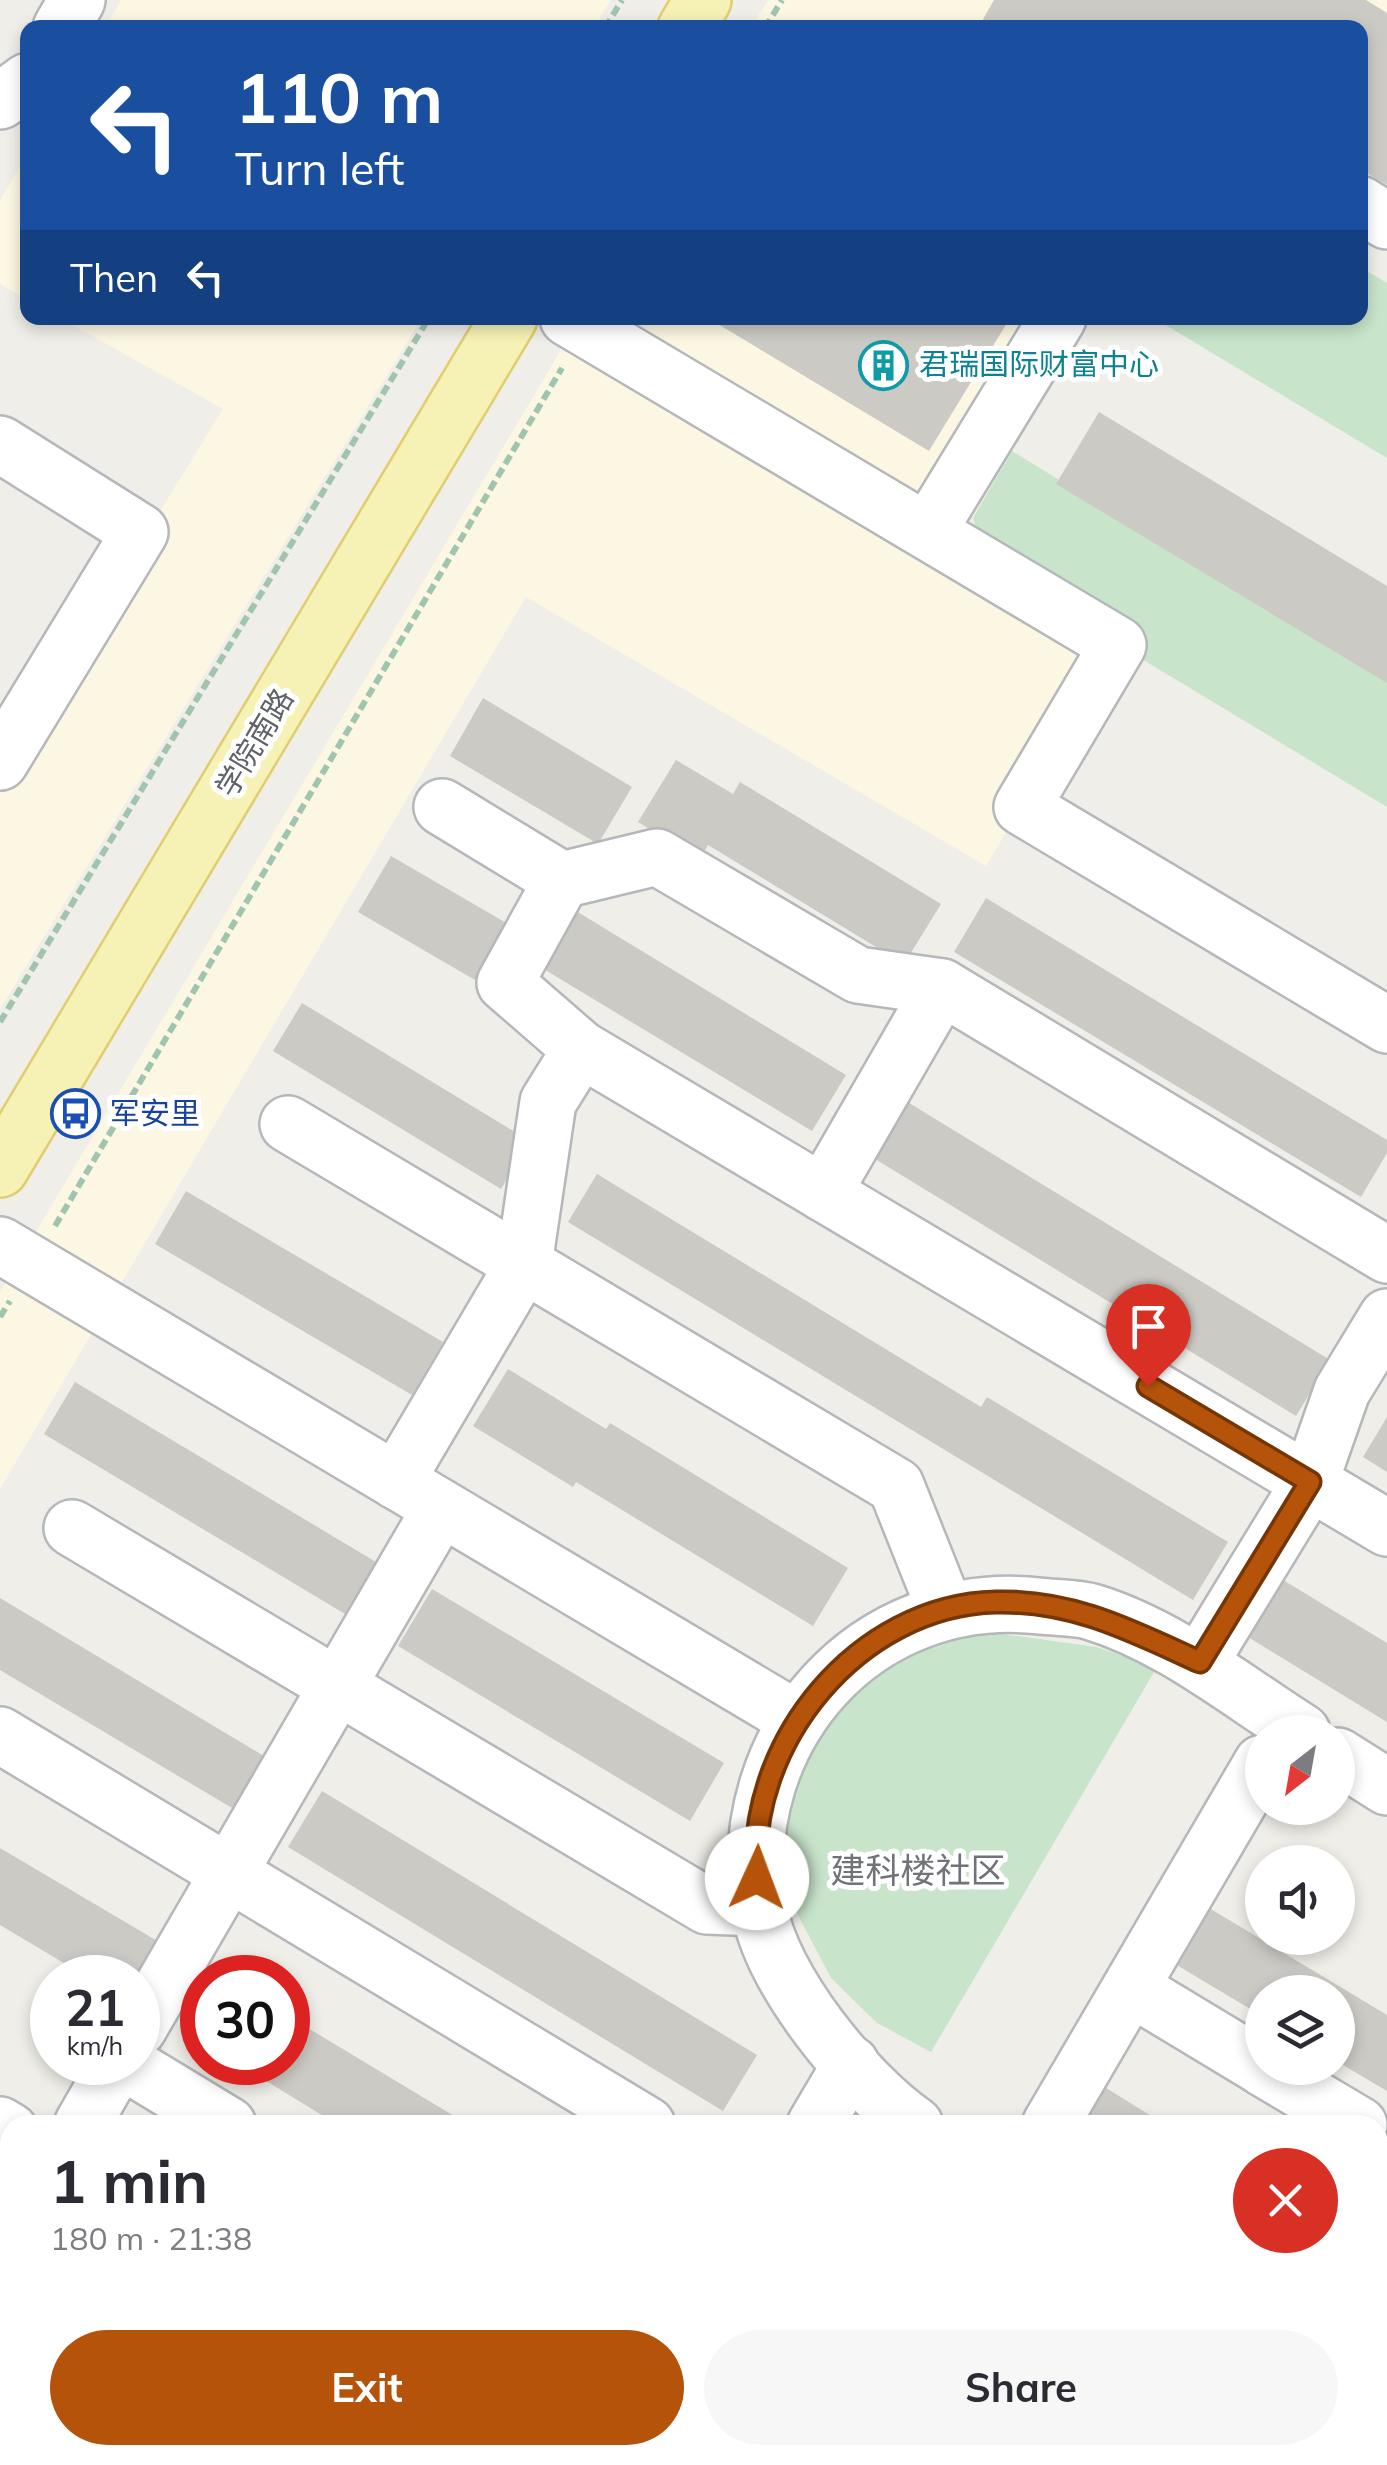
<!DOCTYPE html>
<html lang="en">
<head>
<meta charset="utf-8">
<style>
  body { margin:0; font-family:Mulish,"Noto Sans SC",sans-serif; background:#f7f7f7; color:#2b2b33; height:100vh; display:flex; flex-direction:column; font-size:38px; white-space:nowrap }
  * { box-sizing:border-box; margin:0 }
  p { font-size:32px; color:#7c7c81 }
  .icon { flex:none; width:55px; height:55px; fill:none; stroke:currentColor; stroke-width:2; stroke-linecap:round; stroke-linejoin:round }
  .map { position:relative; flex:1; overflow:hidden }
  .panel { position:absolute; left:0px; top:2115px; width:1388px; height:350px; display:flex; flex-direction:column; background:#fff; border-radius:30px 30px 0 0; box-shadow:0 5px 15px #0003 }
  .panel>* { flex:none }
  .hud { position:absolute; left:20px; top:20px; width:1348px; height:305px; border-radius:20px; box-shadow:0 5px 15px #0003; background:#1a4fa0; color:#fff; overflow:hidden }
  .needle { width:65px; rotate:211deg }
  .fabs { position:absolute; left:1245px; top:1715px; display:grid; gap:20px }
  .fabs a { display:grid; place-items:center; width:110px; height:110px; border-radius:50%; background:#fff; box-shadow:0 5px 15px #0003; font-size:50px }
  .speed { position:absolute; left:30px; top:1955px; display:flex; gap:20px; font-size:50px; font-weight:700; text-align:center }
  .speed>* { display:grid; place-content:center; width:130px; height:130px; border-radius:50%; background:#fff; box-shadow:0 5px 15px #0003; line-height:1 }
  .speed small { font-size:25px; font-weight:400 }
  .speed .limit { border:15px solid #d22; background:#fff; color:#111 }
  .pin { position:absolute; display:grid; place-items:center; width:85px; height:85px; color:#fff; margin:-102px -42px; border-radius:50% 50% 50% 0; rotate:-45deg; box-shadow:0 0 10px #0007 }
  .pin .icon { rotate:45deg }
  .me { position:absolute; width:110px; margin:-55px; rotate:2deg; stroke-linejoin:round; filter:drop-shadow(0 0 8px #0008) }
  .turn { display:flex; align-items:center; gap:35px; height:210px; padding:0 50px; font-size:45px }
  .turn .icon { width:130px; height:130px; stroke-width:2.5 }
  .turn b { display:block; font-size:70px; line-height:85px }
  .then { display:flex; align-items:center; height:95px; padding:0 50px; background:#0003; gap:20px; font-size:38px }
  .round { display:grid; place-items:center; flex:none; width:105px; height:105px; border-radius:52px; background:#f7f7f7 }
  .summary { display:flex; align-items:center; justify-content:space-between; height:170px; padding:0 50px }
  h1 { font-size:60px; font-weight:700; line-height:75px }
  .primary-button { display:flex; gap:20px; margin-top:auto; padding:20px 50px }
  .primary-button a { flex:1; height:115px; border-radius:60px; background:#b45309; color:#fff; font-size:40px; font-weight:700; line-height:115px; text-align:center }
  .primary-button a+a { background:#f7f7f7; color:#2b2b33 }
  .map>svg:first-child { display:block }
  .commercial { fill:#fbf7e2 }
  .green { fill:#c8e4cb }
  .building { fill:#cbcac4 }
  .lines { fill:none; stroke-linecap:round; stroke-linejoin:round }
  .minor-casing { stroke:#b5b7bb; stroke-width:60 }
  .major-casing { stroke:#e2cd6e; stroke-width:60 }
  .path { stroke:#a1c4af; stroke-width:6; stroke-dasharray:10 5; stroke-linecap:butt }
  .minor { stroke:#fff; stroke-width:55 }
  .major { stroke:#f6f2b6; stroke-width:55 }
  .route-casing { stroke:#753606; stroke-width:25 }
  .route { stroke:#b45309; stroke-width:18 }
  .labels { text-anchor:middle; stroke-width:10; stroke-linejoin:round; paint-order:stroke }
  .culture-label { font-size:30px; fill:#0d838f; stroke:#fff; text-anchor:start }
  .street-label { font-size:30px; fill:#5f6266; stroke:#fff }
  .transit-label { font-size:30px; fill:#164399; stroke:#fff; text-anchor:start }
  .quarter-label { font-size:35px; fill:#707378; stroke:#fff }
</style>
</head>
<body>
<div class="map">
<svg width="1387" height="2465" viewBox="0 0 1387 2465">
  <rect width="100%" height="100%" fill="#efeee8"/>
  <g class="commercial">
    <polygon points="121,0 611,0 594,27 105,27"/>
    <polygon points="768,0 1387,0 1387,252 1360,235 1360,28 751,28"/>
    <polygon points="27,155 27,299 0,284 0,200"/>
    <polygon points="60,318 422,318 0,1009 0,770 223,409"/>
    <polygon points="580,318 1046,318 912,543 1108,661 986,866 526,597 0,1489 0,1292"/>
    <polygon points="0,2129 10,2135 10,2377 0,2371"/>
    <polygon points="141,2455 546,2455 562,2465 158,2465"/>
  </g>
  <g class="green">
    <polygon points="1360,267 1387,283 1387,458 1154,318 1360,318"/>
    <polygon points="1012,451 1387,680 1387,807 988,566 973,518"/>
    <polygon points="974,1630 1096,1647 1157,1667 931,2052 877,2023 831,1978 788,1896 783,1846 791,1778 819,1718 882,1663"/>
  </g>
  <g class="building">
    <polygon points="994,0 1366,0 1387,13 1387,185 1360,169 1360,28 978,28"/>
    <polygon points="708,318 1010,318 929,451"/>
    <polygon points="1099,412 1387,586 1387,683 1056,484"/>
    <polygon points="483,698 632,787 598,844 450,756"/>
    <polygon points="676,760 733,794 740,782 941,904 904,964 708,845 700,859 638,822"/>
    <polygon points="391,856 508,924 475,980 358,912"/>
    <polygon points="986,898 1387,1140 1387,1153 1361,1197 954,952"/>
    <polygon points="576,911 846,1075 812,1131 542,968"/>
    <polygon points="302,1003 530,1141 501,1189 273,1051"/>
    <polygon points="896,1095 1330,1360 1296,1416 862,1151"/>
    <polygon points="597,1174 981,1407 987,1397 1228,1542 1193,1600 568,1222"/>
    <polygon points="186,1191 443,1342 412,1395 155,1244"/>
    <polygon points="508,1369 606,1429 610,1423 848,1568 813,1626 576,1482 573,1487 473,1426"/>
    <polygon points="75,1382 376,1562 345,1614 44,1434"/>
    <polygon points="1387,1417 1387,1472 1363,1457"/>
    <polygon points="1283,1580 1387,1643 1387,1722 1248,1637"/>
    <polygon points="432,1589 724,1763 690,1821 398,1646"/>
    <polygon points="0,1598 264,1756 232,1808 0,1670"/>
    <polygon points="322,1791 757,2055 723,2111 288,1847"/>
    <polygon points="0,1848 159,1942 138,1978 89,1978 0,1925"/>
    <polygon points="1209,1908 1387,2015 1387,2091 1338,2062 1338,1992 1262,1992 1262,2016 1175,1964"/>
    <polygon points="202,2007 202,2043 187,2034"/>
    <polygon points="288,2016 469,2125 338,2125 235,2062 288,2062"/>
    <polygon points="1106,2088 1166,2125 1084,2125"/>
    <polygon points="0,2150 10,2156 10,2241 0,2235"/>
    <polygon points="1378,2252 1387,2258 1387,2337 1378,2331"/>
    <polygon points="387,2455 505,2455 522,2465 400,2465"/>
    <polygon points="726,2455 844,2455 860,2465 743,2465"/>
    <polygon points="1156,2455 1284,2455 1301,2465 1173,2465"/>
  </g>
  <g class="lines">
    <defs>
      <g id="minor">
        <polyline points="61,28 77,0"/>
        <polyline points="0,101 28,81"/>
        <polyline points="1360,204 1387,221"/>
        <polyline points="568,318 1118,645 1022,807 1387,1025"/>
        <polyline points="0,444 140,532 0,762"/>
        <polyline points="928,531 1058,318"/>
        <polyline points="442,807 562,880"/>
        <polyline points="288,1124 896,1486 945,1609"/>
        <polyline points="823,1193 942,987"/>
        <polyline points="0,1245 798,1720"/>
        <polyline points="1387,1255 942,987 858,975 657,857 562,880 505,983 581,1049 1387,1528"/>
        <polyline points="396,1481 524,1264 548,1102 581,1049"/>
        <polyline points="72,1528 707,1906 759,1908"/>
        <polyline points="1200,1662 1310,1482 1342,1391 1387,1317"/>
        <polyline points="0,1735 647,2125"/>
        <polyline points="1338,1756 1387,1787"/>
        <polyline points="1131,1988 1262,2067"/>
        <polyline points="138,2029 441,1508"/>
        <polyline points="124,2062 228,2125"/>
        <polyline points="1263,2068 1359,2125"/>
        <polyline points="0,2125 10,2131"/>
        <polyline points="82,2125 118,2062"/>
        <polyline points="815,2125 851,2064"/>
        <path d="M915,2125C855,2083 770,1979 759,1907C733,1737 866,1587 1039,1606C1056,1608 1076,1607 1092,1612C1170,1636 1234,1689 1302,1732"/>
        <polyline points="1050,2125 1262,1763"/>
        <polyline points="1378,2388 1387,2394"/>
        <polyline points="0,2414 10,2420"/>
        <polyline points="68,2455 85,2465"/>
        <polyline points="545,2455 562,2465"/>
        <polyline points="1053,2455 1070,2465"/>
        <polyline points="614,2465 620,2455"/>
      </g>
      <g id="major">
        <polyline points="686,28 703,0"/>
        <polyline points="0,1169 509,318"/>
      </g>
    </defs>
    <use href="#minor" class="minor-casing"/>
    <use href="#major" class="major-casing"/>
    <g class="path">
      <polyline points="605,28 622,0"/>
      <polyline points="765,28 782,0"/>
      <polyline points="0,1022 429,318"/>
      <polyline points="55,1226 562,368"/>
      <polyline points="0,1317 10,1301"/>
      <polyline points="0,2338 10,2344"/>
      <polyline points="196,2455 213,2465"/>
    </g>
    <use href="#minor" class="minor"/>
    <use href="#major" class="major"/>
  </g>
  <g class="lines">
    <defs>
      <path id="route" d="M757,1878C745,1744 858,1605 996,1602C1073,1600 1132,1631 1200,1662L1310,1482L1148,1386"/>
    </defs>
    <use href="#route" class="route-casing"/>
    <use href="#route" class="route"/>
  </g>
  <defs>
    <symbol id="building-ring" viewBox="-11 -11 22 22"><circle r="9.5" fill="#fff" stroke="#0f9aa8" stroke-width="1.5"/><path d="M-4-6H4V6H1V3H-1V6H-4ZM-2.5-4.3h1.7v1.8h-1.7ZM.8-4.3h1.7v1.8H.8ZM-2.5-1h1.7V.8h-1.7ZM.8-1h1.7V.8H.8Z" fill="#0f9aa8"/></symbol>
    <symbol id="bus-ring" viewBox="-11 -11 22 22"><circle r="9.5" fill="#fff" stroke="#1a4fb4" stroke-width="1.5"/><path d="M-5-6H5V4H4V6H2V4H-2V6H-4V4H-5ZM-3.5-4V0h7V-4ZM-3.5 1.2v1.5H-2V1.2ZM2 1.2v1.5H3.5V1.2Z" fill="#1a4fb4"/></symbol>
  </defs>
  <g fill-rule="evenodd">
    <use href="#building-ring" x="856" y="338" width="55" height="55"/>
    <use href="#bus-ring" x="48" y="1086" width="55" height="55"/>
  </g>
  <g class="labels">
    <g class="culture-label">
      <text x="919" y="375">君瑞国际财富中心</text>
    </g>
    <g class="street-label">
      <text transform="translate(255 743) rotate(-59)" y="10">学院南路</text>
    </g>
    <g class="transit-label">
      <text x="110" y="1124">军安里</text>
    </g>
    <g class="quarter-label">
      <text x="918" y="1883">建科楼社区</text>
    </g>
  </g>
</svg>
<div class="fabs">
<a><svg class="needle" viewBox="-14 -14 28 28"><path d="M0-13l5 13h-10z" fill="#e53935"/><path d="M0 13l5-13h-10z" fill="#7c7c81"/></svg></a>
<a><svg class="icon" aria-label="sound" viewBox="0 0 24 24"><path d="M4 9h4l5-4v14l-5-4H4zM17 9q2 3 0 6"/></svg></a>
<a><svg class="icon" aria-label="layers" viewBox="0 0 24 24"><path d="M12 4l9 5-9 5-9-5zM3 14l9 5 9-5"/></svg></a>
</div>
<div class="speed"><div>21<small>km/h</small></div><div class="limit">30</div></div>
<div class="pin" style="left:1148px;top:1386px;background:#d93025"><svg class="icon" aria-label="arrive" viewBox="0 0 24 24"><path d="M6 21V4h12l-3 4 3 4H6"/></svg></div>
<svg class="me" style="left:757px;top:1878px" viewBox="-20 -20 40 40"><circle r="19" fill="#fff"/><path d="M0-13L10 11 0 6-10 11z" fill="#b45309"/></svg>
<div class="hud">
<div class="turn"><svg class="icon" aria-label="left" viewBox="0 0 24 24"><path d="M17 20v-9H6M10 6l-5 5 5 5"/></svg><div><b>110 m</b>Turn left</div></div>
<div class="then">Then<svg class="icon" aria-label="left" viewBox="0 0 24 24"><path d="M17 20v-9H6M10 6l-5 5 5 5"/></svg></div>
</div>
<section class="panel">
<div class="summary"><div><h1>1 min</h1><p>180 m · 21:38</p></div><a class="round" style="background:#d93025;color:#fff"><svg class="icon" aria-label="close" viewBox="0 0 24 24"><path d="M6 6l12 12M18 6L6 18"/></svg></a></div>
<div class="primary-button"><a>Exit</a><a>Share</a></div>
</section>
</div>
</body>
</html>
